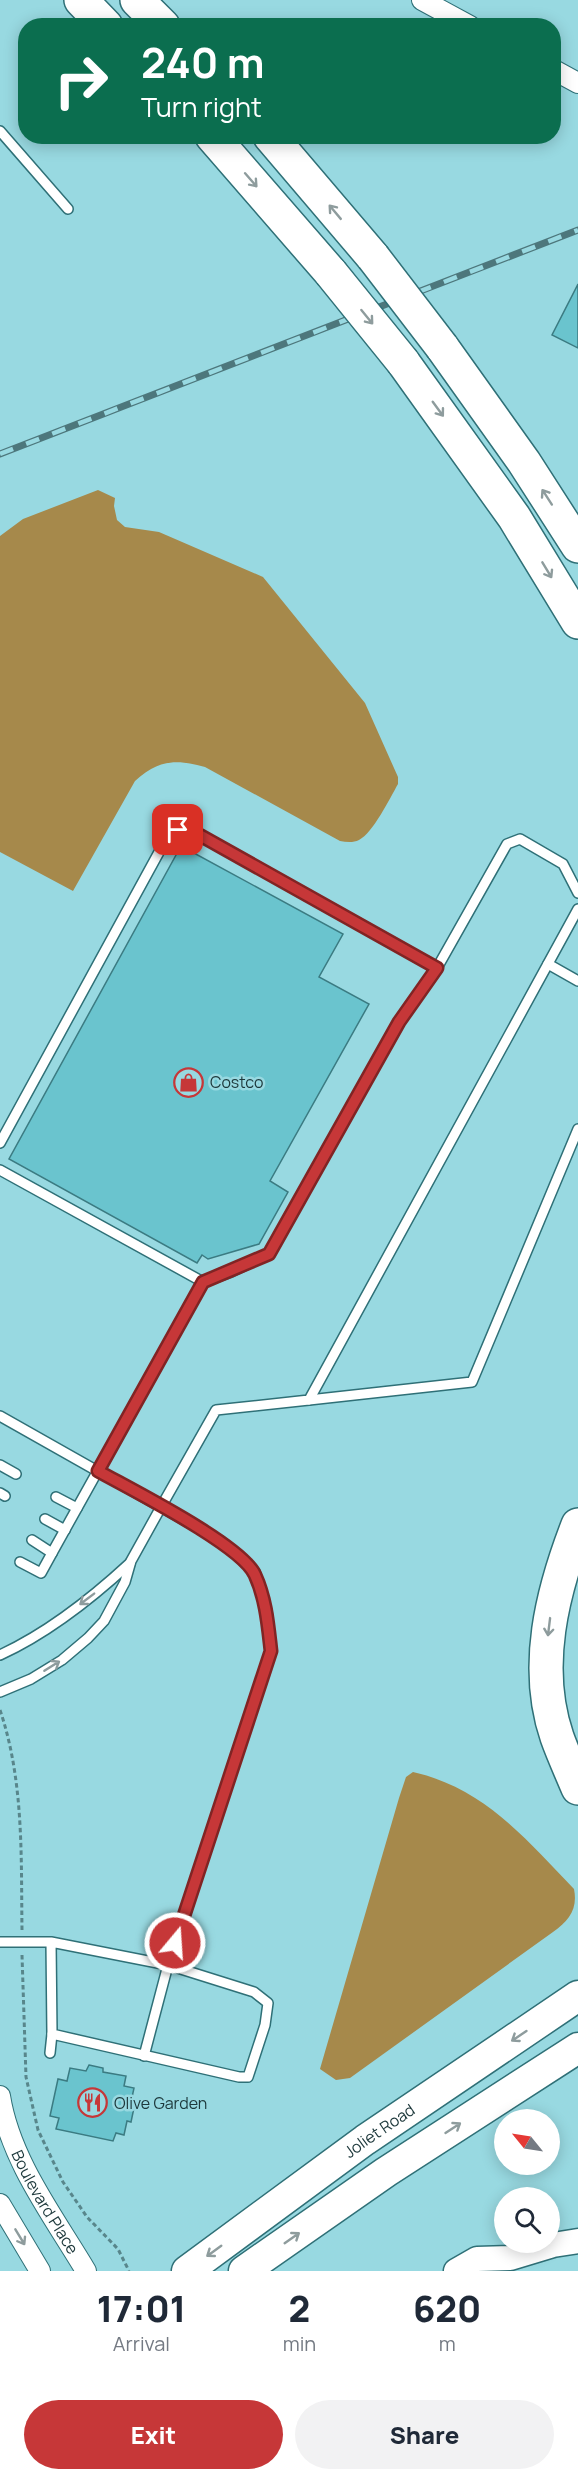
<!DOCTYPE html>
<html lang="en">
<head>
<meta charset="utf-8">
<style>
  body { margin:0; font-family:Manrope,sans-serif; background:#f2f2f3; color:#1f2937; height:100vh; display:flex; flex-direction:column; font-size:22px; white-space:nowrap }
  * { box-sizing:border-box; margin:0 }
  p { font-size:20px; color:#747a83 }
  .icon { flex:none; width:33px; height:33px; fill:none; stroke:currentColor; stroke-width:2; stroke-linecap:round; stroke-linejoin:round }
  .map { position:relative; height:2271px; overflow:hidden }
  .side { display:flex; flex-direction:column; background:#fff; flex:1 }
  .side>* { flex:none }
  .top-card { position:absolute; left:18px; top:18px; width:543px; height:126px; border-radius:24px; box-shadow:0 3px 15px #0003; background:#0b6e4f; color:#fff; overflow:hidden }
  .needle { width:39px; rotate:300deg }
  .buttons { position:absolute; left:494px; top:2109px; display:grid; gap:12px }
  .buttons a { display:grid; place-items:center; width:66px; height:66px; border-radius:50%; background:#fff; box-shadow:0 3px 15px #0003; font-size:30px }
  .pin { position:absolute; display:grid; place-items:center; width:51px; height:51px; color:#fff; margin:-26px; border-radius:12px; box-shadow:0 3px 9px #0006 }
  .me { position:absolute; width:66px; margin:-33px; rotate:18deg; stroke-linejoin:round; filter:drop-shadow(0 0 4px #0008) }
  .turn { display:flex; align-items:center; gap:21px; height:126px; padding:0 24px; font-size:27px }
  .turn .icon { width:78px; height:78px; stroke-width:2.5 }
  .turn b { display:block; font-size:42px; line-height:51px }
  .eta { display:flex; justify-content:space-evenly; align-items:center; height:102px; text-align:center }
  .eta b { font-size:36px; font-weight:800; line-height:42px }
  .primary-button { display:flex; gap:12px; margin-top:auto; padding:12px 24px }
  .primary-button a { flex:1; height:69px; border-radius:36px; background:#c63738; color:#fff; font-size:24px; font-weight:800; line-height:69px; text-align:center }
  .primary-button a+a { background:#f2f2f3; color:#1f2937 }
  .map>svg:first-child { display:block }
  .water { fill:#a6894b }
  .building { fill:#6ac4ce; stroke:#3b7b82; stroke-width:1.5 }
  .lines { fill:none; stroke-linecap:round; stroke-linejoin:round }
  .service-casing { stroke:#2f7077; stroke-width:12 }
  .minor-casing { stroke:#2f7077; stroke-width:22 }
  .tertiary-casing { stroke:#2f7077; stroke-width:27 }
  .primary-casing { stroke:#2f7077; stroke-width:33 }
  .motorway-casing { stroke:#2f7077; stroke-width:36 }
  .path { stroke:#58868b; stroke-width:3; stroke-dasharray:4.5 3; stroke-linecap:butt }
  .service { stroke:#fff; stroke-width:9 }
  .minor { stroke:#fff; stroke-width:20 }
  .tertiary { stroke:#fff; stroke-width:24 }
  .primary { stroke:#fff; stroke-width:30 }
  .motorway { stroke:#fff; stroke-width:33 }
  .rail-casing { stroke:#4d777c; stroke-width:7 }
  .rail { stroke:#98d9e1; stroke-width:4.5; stroke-dasharray:14; stroke-linecap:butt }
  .motorway-bridge-casing { stroke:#2f7077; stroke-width:36; stroke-linecap:butt }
  .motorway-bridge { stroke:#fff; stroke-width:33 }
  .oneway { stroke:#8e9c9d }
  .route-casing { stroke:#812424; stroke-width:15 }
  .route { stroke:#c63738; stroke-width:10 }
  .labels { text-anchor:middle; stroke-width:5; stroke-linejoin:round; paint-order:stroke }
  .poi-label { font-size:16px; fill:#1d383b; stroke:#98d9e1; text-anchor:start }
  .street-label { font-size:16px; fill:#1d383b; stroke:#98d9e1 }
</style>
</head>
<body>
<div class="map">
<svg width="578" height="2271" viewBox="0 0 578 2271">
  <rect width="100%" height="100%" fill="#98d9e1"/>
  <g class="water">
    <path d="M98,490L115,498L114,506L117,520L125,527L159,532L263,577L365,703L398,777V784C390,798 373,833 359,840C353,843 346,842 340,841L205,767C175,759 159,760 135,781L73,891L0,852V536L23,519Z"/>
    <path d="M413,1772C484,1788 526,1839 574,1889C578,1909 569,1921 553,1932L350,2078L336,2080L320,2069L322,2062L399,1798L406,1777Z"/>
  </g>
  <g class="building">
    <polygon points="578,284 578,348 552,335"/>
    <polygon points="181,846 343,934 319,977 369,1004 270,1181 288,1192 259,1244 208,1259 202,1255 197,1263 9,1159"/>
    <polygon points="89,2065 103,2068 103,2072 126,2076 124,2086 134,2088 131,2102 135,2103 131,2122 127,2121 124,2135 116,2133 113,2141 56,2129 59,2118 50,2116 58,2079 67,2081 70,2068 86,2071"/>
  </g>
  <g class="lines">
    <defs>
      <g id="service">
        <polyline points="0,131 68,209"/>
        <polyline points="548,964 578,981"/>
        <polyline points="0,1143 164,843 178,830 196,833 437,968 507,844 520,839 563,864 578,893"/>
        <polyline points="0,1170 203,1282 52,1553 32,1540"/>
        <polyline points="203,1282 231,1272 269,1254 399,1022 437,968"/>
        <polyline points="309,1400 472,1382 578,1129"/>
        <polyline points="0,1416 161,1507 131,1561 125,1582 104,1621 88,1638 62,1660 31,1679 0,1692"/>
        <polyline points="0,1465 16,1474"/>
        <polyline points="0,1493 5,1496"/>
        <polyline points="56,1497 77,1508"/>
        <polyline points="45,1519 65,1530"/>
        <polyline points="20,1562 41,1573 52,1553"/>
        <path d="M0,1655C48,1633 91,1599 130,1563"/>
        <polyline points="0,1942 51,1942 168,1965 254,1992 268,2003 265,2025 248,2077 239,2077 52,2034 51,1942"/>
        <polyline points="50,2053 52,2034"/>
        <polyline points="144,2056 168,1965 271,1651 267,1612 255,1572 221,1541 161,1507 216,1410 309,1400 578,909"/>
      </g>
      <g id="minor">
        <polyline points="422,0 470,26"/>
        <polyline points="554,70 578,83"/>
        <path id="s1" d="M0,2096C10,2160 54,2217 86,2271"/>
        <polyline points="0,2204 40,2271"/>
      </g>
      <polyline id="tertiary" points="456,2271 477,2259 510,2258 553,2245 578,2241"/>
      <g id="primary">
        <path id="s2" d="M187,2271L365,2140L578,1996"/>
        <polyline points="244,2271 386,2172 578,2048"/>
      </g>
      <g id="motorway">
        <polyline points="81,0 106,26"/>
        <polyline points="137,0 163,26"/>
        <polyline points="212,136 331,273"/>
        <polyline points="270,136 373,257"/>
        <polyline points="442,347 524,462 578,546"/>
        <polyline points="403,362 514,517 578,622"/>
        <path d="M578,1525C552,1592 533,1667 557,1737C563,1754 571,1771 578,1788"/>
      </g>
    </defs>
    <use href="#service" class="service-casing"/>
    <use href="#minor" class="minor-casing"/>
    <use href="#tertiary" class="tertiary-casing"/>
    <use href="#primary" class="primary-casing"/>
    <use href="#motorway" class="motorway-casing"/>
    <g class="path">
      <path d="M0,1710C24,1781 21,1856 22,1930"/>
      <polyline points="22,1955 26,2077 38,2130 63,2182 87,2217 118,2249 129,2271"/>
    </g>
    <use href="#service" class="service"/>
    <use href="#minor" class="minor"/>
    <use href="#tertiary" class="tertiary"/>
    <use href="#primary" class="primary"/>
    <use href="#motorway" class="motorway"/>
    <defs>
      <polyline id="rail" points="0,454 578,230"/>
    </defs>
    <use href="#rail" class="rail-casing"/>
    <use href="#rail" class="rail"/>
    <defs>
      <g id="motorway-bridge">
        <polyline points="373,257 442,347"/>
        <polyline points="331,273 403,362"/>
      </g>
    </defs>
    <use href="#motorway-bridge" class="motorway-bridge-casing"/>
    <use href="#motorway-bridge" class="motorway-bridge"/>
  </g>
  <defs><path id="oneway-shaft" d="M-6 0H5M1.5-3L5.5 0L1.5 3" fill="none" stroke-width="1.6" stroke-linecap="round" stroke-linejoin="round" transform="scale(1.5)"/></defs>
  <g class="oneway">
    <use href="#oneway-shaft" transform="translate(251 180) rotate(49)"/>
    <use href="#oneway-shaft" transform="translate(335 212) rotate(-130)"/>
    <use href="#oneway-shaft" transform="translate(367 317) rotate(51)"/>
    <use href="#oneway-shaft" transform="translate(438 409) rotate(54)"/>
    <use href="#oneway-shaft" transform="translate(547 497) rotate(-123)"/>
    <use href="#oneway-shaft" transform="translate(547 570) rotate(59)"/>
    <use href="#oneway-shaft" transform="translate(87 1599) rotate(143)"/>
    <use href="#oneway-shaft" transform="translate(549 1627) rotate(97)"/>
    <use href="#oneway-shaft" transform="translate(52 1666) rotate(-32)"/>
    <use href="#oneway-shaft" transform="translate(519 2036) rotate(146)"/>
    <use href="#oneway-shaft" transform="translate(453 2128) rotate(-33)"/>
    <use href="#oneway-shaft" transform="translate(20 2237) rotate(59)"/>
    <use href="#oneway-shaft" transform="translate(292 2238) rotate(-35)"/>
    <use href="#oneway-shaft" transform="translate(214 2251) rotate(144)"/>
  </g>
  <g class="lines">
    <defs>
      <path id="route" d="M175,1943L271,1651C268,1625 266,1599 255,1575C242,1545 130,1489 98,1471L203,1282L269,1254L399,1022L437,968L196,833L178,830"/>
    </defs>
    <use href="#route" class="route-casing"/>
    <use href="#route" class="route"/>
  </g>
  <defs>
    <symbol id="shop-ring" viewBox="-11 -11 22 22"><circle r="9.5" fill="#98d9e1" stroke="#c63738" stroke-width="1.5"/><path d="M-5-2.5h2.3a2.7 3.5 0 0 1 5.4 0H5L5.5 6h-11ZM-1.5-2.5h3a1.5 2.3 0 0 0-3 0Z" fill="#c63738"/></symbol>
    <symbol id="restaurant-ring" viewBox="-11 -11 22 22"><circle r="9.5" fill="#98d9e1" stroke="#c63738" stroke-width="1.5"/><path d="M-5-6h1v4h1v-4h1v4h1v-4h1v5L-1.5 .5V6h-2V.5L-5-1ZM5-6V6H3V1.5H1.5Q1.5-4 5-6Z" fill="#c63738"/></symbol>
  </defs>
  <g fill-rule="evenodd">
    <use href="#shop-ring" x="172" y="1066" width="33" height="33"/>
    <use href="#restaurant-ring" x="76" y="2086" width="33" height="33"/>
  </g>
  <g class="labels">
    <g class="poi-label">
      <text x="210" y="1088">Costco</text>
      <text x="114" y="2109">Olive Garden</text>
    </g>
    <g class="street-label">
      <text dy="6" stroke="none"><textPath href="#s2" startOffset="238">Joliet Road</textPath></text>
      <text dy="6" stroke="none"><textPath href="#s1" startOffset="116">Boulevard Place</textPath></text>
    </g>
  </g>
</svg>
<div class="buttons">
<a><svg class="needle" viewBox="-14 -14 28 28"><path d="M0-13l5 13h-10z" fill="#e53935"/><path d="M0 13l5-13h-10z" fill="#747a83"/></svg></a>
<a><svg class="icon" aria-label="search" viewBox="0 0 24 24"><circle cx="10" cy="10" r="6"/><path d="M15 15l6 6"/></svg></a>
</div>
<div class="pin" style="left:178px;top:830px;background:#d93025"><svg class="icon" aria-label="arrive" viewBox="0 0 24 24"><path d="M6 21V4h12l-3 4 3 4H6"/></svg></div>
<svg class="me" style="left:175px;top:1943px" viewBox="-20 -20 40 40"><circle r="17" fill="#c63738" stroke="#fff" stroke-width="3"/><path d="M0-11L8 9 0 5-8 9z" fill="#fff"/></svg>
<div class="top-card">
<div class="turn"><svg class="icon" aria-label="right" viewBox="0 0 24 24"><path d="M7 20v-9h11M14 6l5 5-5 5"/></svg><div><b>240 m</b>Turn right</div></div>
</div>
</div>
<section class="side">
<div class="eta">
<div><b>17:01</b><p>Arrival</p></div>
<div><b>2</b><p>min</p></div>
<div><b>620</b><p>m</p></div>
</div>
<div class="primary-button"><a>Exit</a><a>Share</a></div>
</section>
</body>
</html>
